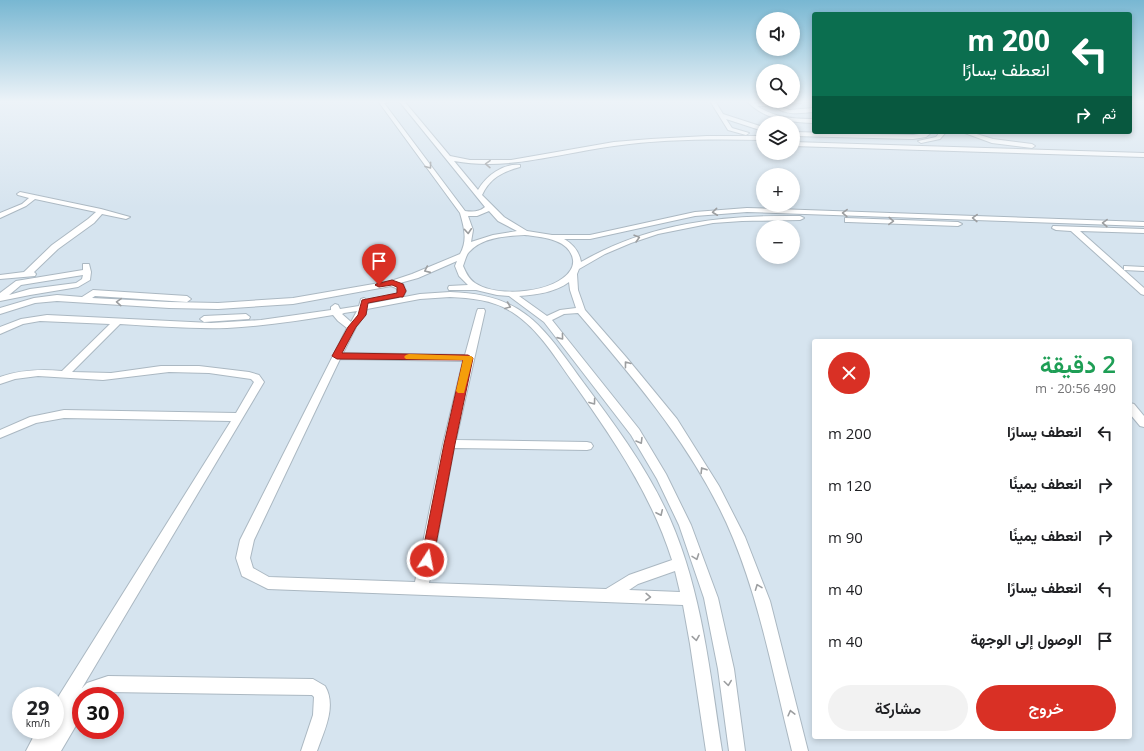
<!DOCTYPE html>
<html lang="ar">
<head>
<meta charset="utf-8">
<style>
  body { margin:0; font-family:"Open Sans",Vazirmatn,sans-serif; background:#f2f2f2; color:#202124; direction:rtl; height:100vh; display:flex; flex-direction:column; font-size:15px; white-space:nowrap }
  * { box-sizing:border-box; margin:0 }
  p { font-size:13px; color:#757577 }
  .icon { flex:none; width:22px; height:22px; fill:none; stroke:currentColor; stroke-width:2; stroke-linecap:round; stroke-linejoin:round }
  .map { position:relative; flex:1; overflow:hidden; direction:ltr }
  .sheet { position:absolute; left:812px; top:339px; width:320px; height:400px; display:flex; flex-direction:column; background:#fff; border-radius:4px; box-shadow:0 2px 6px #0003; direction:rtl }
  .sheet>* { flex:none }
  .banner { position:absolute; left:812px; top:12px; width:320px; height:122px; border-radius:4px; box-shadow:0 2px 6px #0003; direction:rtl; background:#0b6e4f; color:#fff; overflow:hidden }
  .fabs { position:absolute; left:756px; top:12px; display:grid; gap:8px }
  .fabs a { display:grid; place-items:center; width:44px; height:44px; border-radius:50%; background:#fff; box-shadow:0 2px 6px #0003; font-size:20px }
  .speed { position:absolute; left:12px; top:687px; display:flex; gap:8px; font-size:20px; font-weight:700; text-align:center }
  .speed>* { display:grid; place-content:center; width:52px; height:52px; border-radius:50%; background:#fff; box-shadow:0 2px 6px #0003; line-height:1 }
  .speed small { font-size:10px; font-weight:400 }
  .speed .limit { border:6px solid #d22; background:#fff; color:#111 }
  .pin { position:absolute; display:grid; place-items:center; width:34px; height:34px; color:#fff; margin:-41px -17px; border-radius:50% 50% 50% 0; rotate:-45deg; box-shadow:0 0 4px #0007 }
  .pin .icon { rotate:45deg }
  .me { position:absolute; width:44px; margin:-22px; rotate:11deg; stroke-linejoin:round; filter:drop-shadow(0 0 3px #0008) }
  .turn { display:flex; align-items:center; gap:14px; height:84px; padding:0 16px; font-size:18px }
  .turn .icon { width:52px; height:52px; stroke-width:2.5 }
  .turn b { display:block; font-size:28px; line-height:34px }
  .then { display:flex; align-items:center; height:38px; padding:0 16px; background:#0003; gap:8px; font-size:15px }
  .round { display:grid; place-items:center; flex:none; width:42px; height:42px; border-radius:21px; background:#f2f2f2 }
  .headline { display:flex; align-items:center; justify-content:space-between; height:68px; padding:0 16px }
  h1 { font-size:24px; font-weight:600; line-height:30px; color:#1e9e55 }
  .primary-button { display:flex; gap:8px; margin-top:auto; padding:8px 16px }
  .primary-button a { flex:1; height:46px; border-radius:24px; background:#d93025; color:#fff; font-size:16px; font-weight:600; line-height:46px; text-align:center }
  .primary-button a+a { background:#f2f2f2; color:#202124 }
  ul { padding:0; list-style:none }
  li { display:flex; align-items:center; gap:12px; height:52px; padding:0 16px }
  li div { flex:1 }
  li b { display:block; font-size:15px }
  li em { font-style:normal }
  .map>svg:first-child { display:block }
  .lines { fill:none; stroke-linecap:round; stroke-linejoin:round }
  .minor-casing { stroke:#abb8c2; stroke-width:2 }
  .minor { fill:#fff; fill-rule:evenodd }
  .oneway { stroke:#9c9ea0 }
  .route { fill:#d93025; stroke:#8d1f18 }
  .slow { fill:#f59e0b }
</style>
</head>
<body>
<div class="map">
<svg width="1144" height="751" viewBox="0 0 1144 751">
  <rect width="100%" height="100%" fill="#d6e4ef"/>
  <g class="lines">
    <defs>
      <g id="minor">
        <path d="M378,101H395L384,103L465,211C473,212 479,212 485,207L399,101H404L450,156L470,160H511L614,142L651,139L707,136H763V140C713,139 663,139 614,146C560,153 508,171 454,161L478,190C486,176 503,163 520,165V167C502,172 490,178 482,195L504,217L527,231L552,235H590L695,212L747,208L1144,222V226L747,212L695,216L590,239H564C573,244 579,251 581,262C649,223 723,215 800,216L804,218L800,220L742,221L713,223L658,234L631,243L605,254L579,269L577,274L578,290L585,310L626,357L677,419L719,486L745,537L770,601L808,751H792C774,679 761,606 733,538C698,453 637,382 578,313L564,314L552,320L639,429L666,474L691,525L718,598L734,669L745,751H729L718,669L704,598L679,525L657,479L631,435L544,322L509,296L497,295L476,290H449L448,288L449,286L468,285L459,276L455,266L457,261L418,278L400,283L403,284L406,291L403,297L400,298L396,295L398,291L396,288L391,286L293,304L218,309L169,308L57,301L35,303L0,314V308L34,298L57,295L82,297L93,290L187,296L191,299L187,302L95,296L92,298L169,302L218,303L293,298L391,281L412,274L460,254C468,240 464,227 460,213ZM489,211L498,221L517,231L493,235L471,242L473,230L468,216H477ZM525,235C542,237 570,239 573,260C574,267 569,274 563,278C544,293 496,297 475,283C469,279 466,273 463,266C465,261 466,255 469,252C482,237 507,236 525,235ZM569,282L570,290L576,308L560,310L547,316L519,296C536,295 556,292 569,282Z"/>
        <polygon points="710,101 715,101 723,114 763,127 763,131 726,119 732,128 749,133 746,135 728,130"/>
        <path d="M747,101H752L754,103L809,101L780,106L789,110L814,108V112C800,113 786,116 774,106H757C775,118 794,119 814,119V123C789,122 764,120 747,101Z"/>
        <polygon points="793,132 913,135 932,132 926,137 913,139 793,136"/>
        <polygon points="940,132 946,132 940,139 921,143 918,141 936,137"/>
        <polygon points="962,132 970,132 993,139 1032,144 1035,146 1032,148 992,143"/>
        <polygon points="793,142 1144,153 1144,157 793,146"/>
        <polygon points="20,192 101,209 130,217 126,219 102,214 94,223 58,249 34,272 36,274 35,276 0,279 0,275 24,272 52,245 88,219 96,212 35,199 26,206 0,218 0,213 22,204 29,198 18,195 17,194"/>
        <polygon points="845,218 958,222 962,224 958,226 848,222 845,222"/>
        <polygon points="1053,226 1144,229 1144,233 1080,231 1144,288 1144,295 1141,294 1071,231 1056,230 1052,228"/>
        <path d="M83,264H89L91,272L90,280L78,287L30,295L0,301V293L16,281L83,270ZM83,275L82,279L76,283L30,289L9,295L21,285Z"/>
        <polygon points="1124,266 1144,267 1144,271 1124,270"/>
        <path d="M450,292C524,294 543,327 583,382C615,425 648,469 670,519C702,592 710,673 722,751H706L690,644L683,605L268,589L242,576L236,558L240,540L347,328L338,321L333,315C298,321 263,326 227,328C191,329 155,326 120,324L72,372L111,373L161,366H199L249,372L259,375L264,382L82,688L87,683L108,676L313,679L325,686C337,706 324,731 317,751H301L313,715L314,697L312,695L108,692L97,696H81V717L61,751H26L37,730H55L59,724L55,725V702L231,421L64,418L36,423L0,438V430L30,417L64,410L236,413L254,382L251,379L209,373L169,372L103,380L38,376L15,379L0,384V377C20,370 40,369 62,371L110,324L40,321L23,324L0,334V327L21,319L47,315L211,323L261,320L331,310V307L335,304L338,305L340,309L359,306L361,299L364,298L368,301V304L420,294ZM450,297C472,298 493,300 512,312C540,330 556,359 575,385C615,442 651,494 672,560L629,575L606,589L429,583L454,448L587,450L591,449L593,446L591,443L587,442L456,440L485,311L484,309H478L477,311L465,355L343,353L356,327L365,315L367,309L420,299ZM357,311L351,322L342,314L344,313ZM340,359L463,361L443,444L415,582L269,577L253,568L250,558L254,540ZM675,571L680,592L629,590L638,584Z"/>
        <polygon points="246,314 250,317 249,319 204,322 200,319 204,316"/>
        <polygon points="1130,403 1134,404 1144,416 1144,427 1140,426 1130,414"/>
      </g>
    </defs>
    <use href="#minor" class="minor-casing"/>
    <use href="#minor" class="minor"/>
  </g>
  <defs><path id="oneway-chevron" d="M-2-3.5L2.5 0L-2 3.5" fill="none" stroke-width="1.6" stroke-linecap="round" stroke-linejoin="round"/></defs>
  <g class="oneway">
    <use href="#oneway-chevron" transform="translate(488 164) rotate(-179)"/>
    <use href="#oneway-chevron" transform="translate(429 166) rotate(53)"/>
    <use href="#oneway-chevron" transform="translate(715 212) rotate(174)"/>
    <use href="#oneway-chevron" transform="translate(845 213) rotate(-178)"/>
    <use href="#oneway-chevron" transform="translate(975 218) rotate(-178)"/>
    <use href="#oneway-chevron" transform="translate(891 221) rotate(2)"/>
    <use href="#oneway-chevron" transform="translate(1105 223) rotate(-178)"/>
    <use href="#oneway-chevron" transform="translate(468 231) rotate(86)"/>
    <use href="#oneway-chevron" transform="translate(637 238) rotate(-16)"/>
    <use href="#oneway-chevron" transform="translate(427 270) rotate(156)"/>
    <use href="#oneway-chevron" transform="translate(119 302) rotate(-176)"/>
    <use href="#oneway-chevron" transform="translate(508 306) rotate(22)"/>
    <use href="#oneway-chevron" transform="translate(561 337) rotate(51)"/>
    <use href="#oneway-chevron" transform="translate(627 364) rotate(-128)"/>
    <use href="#oneway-chevron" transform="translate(593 402) rotate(54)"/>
    <use href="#oneway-chevron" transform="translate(640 441) rotate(59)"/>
    <use href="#oneway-chevron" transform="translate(703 470) rotate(-122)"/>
    <use href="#oneway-chevron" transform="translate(660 513) rotate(65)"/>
    <use href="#oneway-chevron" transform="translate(696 557) rotate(70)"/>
    <use href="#oneway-chevron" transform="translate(758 587) rotate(-111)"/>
    <use href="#oneway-chevron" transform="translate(648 597) rotate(2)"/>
    <use href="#oneway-chevron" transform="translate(696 638) rotate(81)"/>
    <use href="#oneway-chevron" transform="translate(728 683) rotate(82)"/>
    <use href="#oneway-chevron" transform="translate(791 713) rotate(-104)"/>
  </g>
  <linearGradient id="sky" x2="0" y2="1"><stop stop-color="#78b7d2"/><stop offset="0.49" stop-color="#edf3f8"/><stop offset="1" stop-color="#edf3f8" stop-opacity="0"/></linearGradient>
  <rect width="1144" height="207" fill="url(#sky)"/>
  <polygon class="route" points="392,280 403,284 406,291 403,297 400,297 368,303 366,315 356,327 342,353 468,355 473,358 455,444 433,560 431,564 427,565 423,564 421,560 444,444 463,360 337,359 332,356 348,327 358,315 362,300 397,293 397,287 392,285 379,287 375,285 376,284"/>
  <polygon class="slow" points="409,354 471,356 473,358 464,393 458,393 456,391 463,360 406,359 404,357 406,355"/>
</svg>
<div class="fabs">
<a><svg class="icon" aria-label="sound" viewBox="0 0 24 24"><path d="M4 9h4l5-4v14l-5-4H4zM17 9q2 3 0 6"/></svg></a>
<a><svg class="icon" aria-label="search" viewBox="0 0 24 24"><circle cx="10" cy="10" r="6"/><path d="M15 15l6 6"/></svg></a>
<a><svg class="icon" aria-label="layers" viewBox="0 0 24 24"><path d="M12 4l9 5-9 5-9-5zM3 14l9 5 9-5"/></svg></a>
<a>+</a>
<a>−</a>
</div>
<div class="speed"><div>29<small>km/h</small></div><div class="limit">30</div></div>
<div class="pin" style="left:379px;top:285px;background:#d93025"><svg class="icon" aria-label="arrive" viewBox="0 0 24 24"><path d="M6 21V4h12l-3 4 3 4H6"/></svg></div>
<svg class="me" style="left:427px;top:560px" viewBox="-20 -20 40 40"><circle r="17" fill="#d93025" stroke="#fff" stroke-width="3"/><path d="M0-11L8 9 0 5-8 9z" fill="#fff"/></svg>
<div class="banner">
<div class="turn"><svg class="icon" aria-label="left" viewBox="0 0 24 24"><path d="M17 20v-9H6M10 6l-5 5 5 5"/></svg><div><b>200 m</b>انعطف يسارًا</div></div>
<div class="then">ثم<svg class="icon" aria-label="right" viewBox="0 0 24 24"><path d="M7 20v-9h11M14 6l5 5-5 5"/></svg></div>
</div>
<section class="sheet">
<div class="headline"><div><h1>2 دقيقة</h1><p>490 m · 20:56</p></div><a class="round" style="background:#d93025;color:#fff"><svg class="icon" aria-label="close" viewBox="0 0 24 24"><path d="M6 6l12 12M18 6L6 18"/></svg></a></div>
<ul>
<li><svg class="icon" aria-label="left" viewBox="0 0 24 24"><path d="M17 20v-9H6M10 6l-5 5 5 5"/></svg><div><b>انعطف يسارًا</b></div><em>200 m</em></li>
<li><svg class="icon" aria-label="right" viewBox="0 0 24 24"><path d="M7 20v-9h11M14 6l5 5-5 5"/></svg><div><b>انعطف يمينًا</b></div><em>120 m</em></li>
<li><svg class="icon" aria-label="right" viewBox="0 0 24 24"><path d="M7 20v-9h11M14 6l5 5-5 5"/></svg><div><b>انعطف يمينًا</b></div><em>90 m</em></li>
<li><svg class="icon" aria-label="left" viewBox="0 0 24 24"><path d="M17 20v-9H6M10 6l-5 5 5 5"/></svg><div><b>انعطف يسارًا</b></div><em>40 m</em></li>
<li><svg class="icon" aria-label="arrive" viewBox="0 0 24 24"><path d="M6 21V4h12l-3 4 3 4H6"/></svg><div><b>الوصول إلى الوجهة</b></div><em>40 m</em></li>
</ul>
<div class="primary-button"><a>خروج</a><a>مشاركة</a></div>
</section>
</div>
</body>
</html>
